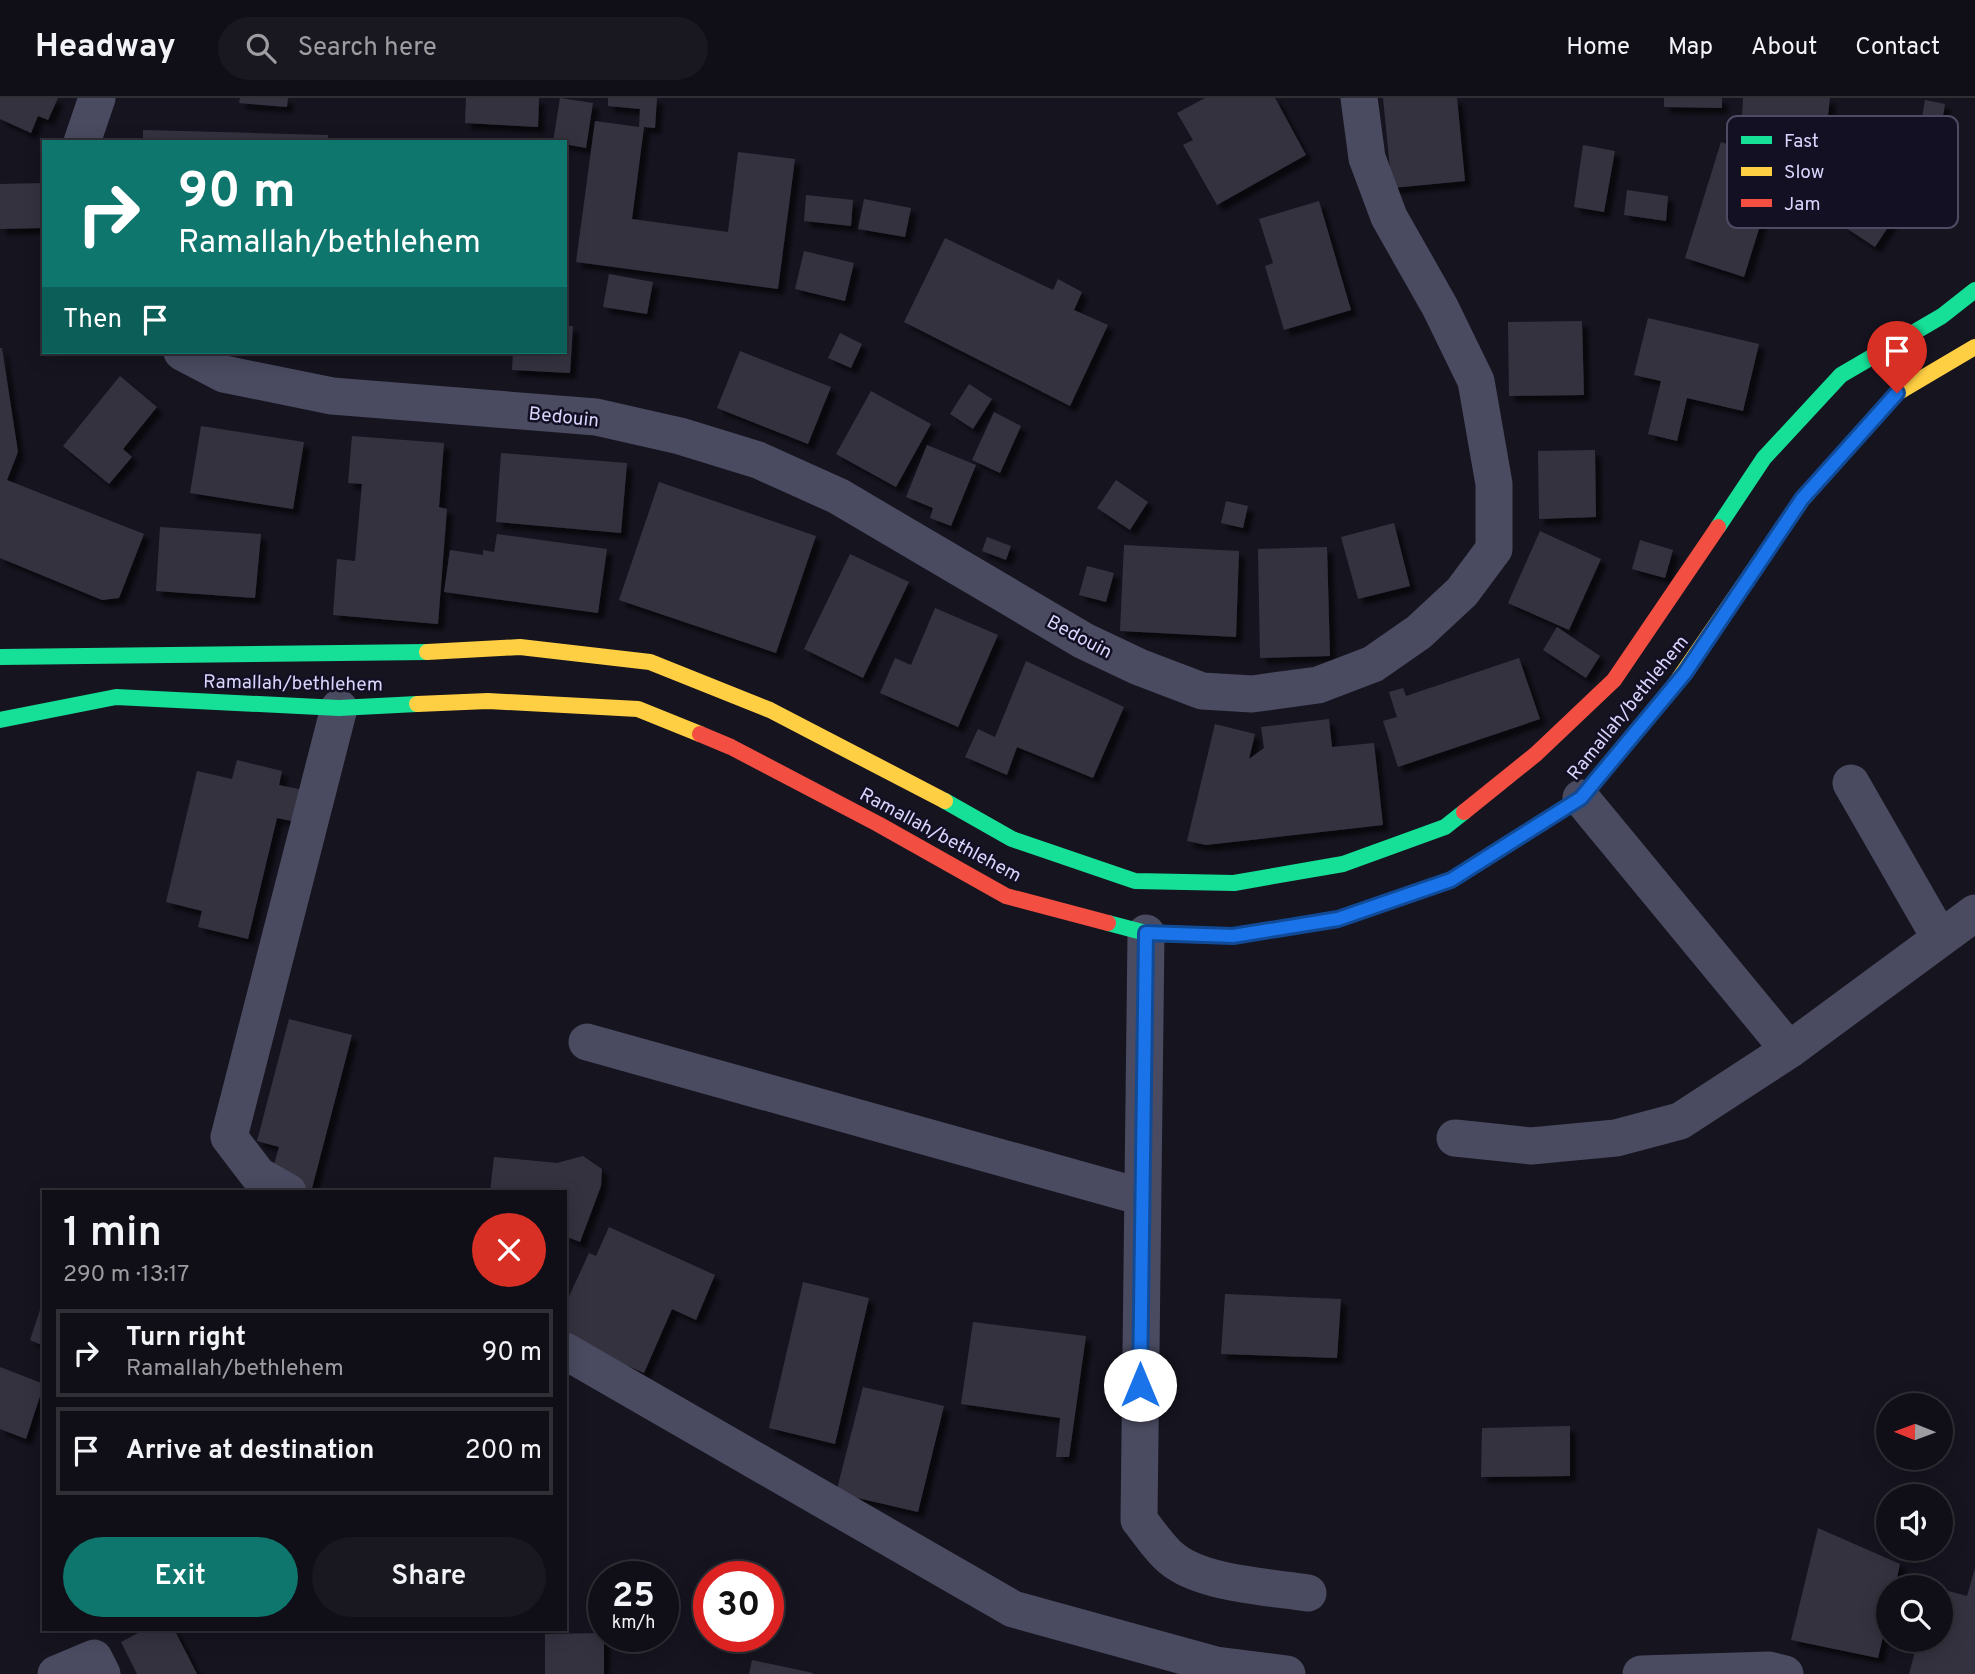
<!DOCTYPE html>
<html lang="en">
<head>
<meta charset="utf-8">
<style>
  body { margin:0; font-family:Overpass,sans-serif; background:#191820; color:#f1f3f6; height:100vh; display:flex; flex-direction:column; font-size:26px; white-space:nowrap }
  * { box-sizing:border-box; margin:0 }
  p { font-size:23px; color:#9c9ca1 }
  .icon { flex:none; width:38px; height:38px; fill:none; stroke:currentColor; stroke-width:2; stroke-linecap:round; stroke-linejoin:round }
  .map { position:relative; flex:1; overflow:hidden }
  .side { position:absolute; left:42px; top:1092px; width:525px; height:441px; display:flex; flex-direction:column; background:#100f17; border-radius:0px; box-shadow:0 4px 18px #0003,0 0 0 2px #302f36 }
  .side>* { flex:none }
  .top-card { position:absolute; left:42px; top:42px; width:525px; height:214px; border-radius:0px; box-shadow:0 4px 18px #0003,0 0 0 2px #302f36; background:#0f766e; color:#fff; overflow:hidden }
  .needle { width:46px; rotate:271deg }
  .buttons { position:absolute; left:1876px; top:1295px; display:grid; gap:14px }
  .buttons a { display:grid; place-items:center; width:77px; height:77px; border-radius:50%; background:#100f17; box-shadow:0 4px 18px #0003,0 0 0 2px #302f36; font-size:35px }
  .speed { position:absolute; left:588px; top:1463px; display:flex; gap:14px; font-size:35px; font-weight:700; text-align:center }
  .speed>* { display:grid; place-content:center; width:91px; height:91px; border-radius:50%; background:#100f17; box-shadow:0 4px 18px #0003,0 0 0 2px #302f36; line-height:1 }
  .speed small { font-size:18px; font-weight:400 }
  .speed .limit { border:10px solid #d22; background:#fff; color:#111 }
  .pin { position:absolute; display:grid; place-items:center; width:60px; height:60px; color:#fff; margin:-72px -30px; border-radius:50% 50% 50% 0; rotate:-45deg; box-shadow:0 0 7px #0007 }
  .pin .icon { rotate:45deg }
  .me { position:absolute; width:77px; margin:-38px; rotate:0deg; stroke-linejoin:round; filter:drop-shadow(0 0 5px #0008) }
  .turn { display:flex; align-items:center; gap:24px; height:147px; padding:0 21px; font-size:32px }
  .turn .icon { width:91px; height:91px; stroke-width:2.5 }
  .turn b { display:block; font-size:49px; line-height:60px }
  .then { display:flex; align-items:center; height:66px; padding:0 21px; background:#0003; gap:14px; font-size:26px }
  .round { display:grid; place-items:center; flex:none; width:74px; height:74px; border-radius:37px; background:#191820 }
  .overview { display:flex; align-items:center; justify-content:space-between; height:119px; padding:0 21px }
  h1 { font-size:42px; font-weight:600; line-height:52px }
  .primary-button { display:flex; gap:14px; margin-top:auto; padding:14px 21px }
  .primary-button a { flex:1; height:80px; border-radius:42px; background:#0f766e; color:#fff; font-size:28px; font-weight:600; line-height:80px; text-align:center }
  .primary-button a+a { background:#191820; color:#f1f3f6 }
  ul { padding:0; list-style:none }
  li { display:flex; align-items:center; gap:21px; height:88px; margin:0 14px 10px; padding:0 7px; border:4px solid #302f36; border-radius:0px }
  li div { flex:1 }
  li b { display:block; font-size:26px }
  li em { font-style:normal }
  header { display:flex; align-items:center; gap:42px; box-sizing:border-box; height:98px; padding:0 35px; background:#100f17; border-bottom:2px solid #302f36 }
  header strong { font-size:33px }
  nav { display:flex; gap:38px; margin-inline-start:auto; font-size:24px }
  .search { width:490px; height:63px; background:#191820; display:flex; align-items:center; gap:18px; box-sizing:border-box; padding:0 24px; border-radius:38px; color:#9c9ca1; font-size:26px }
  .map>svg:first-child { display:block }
  .building { fill:#343241; filter:url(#shadow) }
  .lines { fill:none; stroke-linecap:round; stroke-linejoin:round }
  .street { stroke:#4a4a60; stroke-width:37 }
  .fast { stroke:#16e098; stroke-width:16 }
  .slow { stroke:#ffcf43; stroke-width:16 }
  .jam { stroke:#f24e42; stroke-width:16 }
  .route-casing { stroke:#114b97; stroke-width:18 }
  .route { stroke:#1a73e8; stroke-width:12 }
  .labels { text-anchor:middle; stroke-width:5; stroke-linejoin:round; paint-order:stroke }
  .street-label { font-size:19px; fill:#d9d5fd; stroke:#131024 }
  .key { fill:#131024; stroke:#4e4b65; stroke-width:2 }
  .key-label { font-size:19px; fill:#d9d5fd }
</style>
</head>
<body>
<header>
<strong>Headway</strong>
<div class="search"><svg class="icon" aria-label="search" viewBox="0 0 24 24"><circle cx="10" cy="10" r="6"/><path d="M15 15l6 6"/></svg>Search here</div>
<nav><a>Home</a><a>Map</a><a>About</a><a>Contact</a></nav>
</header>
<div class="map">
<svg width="1975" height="1576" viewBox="0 0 1975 1576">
  <defs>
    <filter id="shadow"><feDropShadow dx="6" dy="6" stdDeviation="2" flood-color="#0009"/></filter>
  </defs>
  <rect width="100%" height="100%" fill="#16141f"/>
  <g class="building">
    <polygon points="0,0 58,0 48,22 38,18 31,35 0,21"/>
    <polygon points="240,0 288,0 287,9 239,5"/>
    <polygon points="466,0 539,0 538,29 465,25"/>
    <polygon points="560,0 593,5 586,50 553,44"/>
    <polygon points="608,0 657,0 655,30 644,29 632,121 728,134 738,54 795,61 778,191 576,164 595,23 639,29 640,11 608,8"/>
    <polygon points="1205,0 1275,0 1306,57 1217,107 1183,47 1193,42 1177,15"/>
    <polygon points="1383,0 1457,0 1465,83 1392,90"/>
    <polygon points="1664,0 1722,0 1722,10 1664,9"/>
    <polygon points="1743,0 1830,0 1827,26 1742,20"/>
    <polygon points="1925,2 1945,6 1942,24 1922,20"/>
    <polygon points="143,32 328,37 328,44 143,44"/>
    <polygon points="1721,44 1780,63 1744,179 1685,160"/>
    <polygon points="1583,47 1615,53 1604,114 1574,109"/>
    <polygon points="44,85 44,130 0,131 0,86"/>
    <polygon points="1627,92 1668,98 1666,123 1624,117"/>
    <polygon points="806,97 853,102 851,128 804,123"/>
    <polygon points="864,101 911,110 905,139 858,131"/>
    <polygon points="1319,103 1351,212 1284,232 1265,168 1273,165 1259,121"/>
    <polygon points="1861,103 1892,123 1875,149 1843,128"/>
    <polygon points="945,140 1053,192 1058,181 1082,194 1074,212 1108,227 1070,308 904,224"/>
    <polygon points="804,153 854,165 845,203 795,191"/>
    <polygon points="609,176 653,184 647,216 603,209"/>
    <polygon points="1648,220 1759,246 1743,313 1687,300 1677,343 1648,336 1661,283 1634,277"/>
    <polygon points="1582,223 1584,297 1509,298 1508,224"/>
    <polygon points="565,228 573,228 570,275 512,272 513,254 565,254"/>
    <polygon points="840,235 862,246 851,270 828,260"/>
    <polygon points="0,250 2,250 18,354 7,382 144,436 119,500 102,502 0,460"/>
    <polygon points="740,253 831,289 808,346 717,310"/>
    <polygon points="120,278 157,309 123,351 132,359 109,386 63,348"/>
    <polygon points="969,286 992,301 973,331 950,316"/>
    <polygon points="871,293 931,326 896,389 836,356"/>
    <polygon points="994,314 1021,328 1000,375 972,362"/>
    <polygon points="201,328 304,344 293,411 190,395"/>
    <polygon points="352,338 444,345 439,409 447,411 438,526 333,517 337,461 355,463 362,386 348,385"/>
    <polygon points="927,347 976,367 951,428 930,420 933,410 906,399"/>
    <polygon points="1595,352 1596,419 1539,421 1538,353"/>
    <polygon points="501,355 627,365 621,435 496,424"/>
    <polygon points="1116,382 1148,404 1130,432 1097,410"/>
    <polygon points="659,384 816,438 776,555 619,502"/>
    <polygon points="1226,403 1248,408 1243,430 1221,425"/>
    <polygon points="1394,425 1410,488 1358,501 1341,439"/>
    <polygon points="160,429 261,436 255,500 156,493"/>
    <polygon points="1540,433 1601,461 1569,532 1508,505"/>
    <polygon points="497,436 607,451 598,515 444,494 450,452 483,457 483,452 494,454"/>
    <polygon points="987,439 1011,448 1006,462 982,453"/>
    <polygon points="1640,442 1673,452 1665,480 1632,471"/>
    <polygon points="1124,447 1239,453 1236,539 1120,533"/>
    <polygon points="1327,449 1330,558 1260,560 1258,451"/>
    <polygon points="850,456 909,484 863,580 804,551"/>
    <polygon points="1087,468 1114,475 1106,504 1079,497"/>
    <polygon points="935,510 998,537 958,629 880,595 895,560 911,567"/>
    <polygon points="1557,529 1600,558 1586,580 1543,552"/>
    <polygon points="1519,560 1540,621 1398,669 1383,623 1397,619 1389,594 1403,590 1406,598"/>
    <polygon points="1026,563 1124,609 1093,680 1017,649 1007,677 965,659 978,631 995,639"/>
    <polygon points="1329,621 1332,649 1374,645 1383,727 1206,747 1187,743 1215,626 1255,636 1249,661 1264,650 1261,629"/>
    <polygon points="237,662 282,673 279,687 303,692 296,724 277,720 248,841 198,829 202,813 166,804 197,673 232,681"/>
    <polygon points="289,921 352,937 311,1094 285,1087 273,1070 279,1049 257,1043"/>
    <polygon points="583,1058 602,1071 601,1088 580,1144 565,1138 565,1094 490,1094 494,1059 557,1065"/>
    <polygon points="609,1129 715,1177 696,1222 672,1211 644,1275 565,1240 565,1207 589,1155 596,1158"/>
    <polygon points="803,1184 869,1200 835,1346 769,1330"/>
    <polygon points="1225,1196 1341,1201 1337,1260 1221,1256"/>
    <polygon points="43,1203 44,1203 44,1248 30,1242"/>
    <polygon points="973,1224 1086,1238 1069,1359 1056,1359 1060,1320 961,1306"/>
    <polygon points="0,1269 44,1286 26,1341 0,1331"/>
    <polygon points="863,1289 944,1308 918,1414 836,1395"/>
    <polygon points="1570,1328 1570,1378 1481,1379 1482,1330"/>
    <polygon points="1818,1430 1900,1466 1895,1489 1888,1489 1888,1517 1878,1560 1791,1542"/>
    <polygon points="1975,1470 1975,1576 1909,1576 1918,1542 1941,1542 1941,1491 1967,1498"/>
    <polygon points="146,1531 174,1531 197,1576 137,1576 121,1544"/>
    <polygon points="604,1535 604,1576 545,1576 545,1536"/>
    <polygon points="752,1562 813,1575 813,1576 749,1576"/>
  </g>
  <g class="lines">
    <g class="street">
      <polyline points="82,44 97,0"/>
      <polyline points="182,254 224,276 332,298 596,319 680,338 758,362 838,398 1084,543 1139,569 1202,593 1252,596 1318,587 1373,566 1419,534 1462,494 1494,451 1494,386 1476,283 1440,209 1389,119 1367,60 1359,0"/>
      <polyline points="1851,685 1940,840"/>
      <polyline points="1581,700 1789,952"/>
      <path d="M1146,835L1139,1422C1149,1434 1159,1450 1171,1460C1201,1486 1270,1489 1308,1495"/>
      <polyline points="587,944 1142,1099"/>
      <polyline points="1455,1040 1531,1048 1616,1040 1680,1023 1789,952 1975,815"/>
      <polyline points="288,1094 258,1077 229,1039 339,610"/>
      <polyline points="565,1253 1013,1511 1216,1567 1287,1576"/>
      <polyline points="56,1576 94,1560 102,1576"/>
      <polyline points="1641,1576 1769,1572 1785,1576"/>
    </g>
    <g class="fast">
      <polyline points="1718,429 1764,360 1841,277 1942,218 1975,192"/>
      <polyline points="0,559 427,554"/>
      <polyline points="0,622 116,599 339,610 417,606"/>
      <polyline points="945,703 1012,741 1135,783 1234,785 1343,766 1445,729 1464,714"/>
      <polyline points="1108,825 1146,835 1233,838 1338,821 1451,782 1581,700 1671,592"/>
    </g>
    <g class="slow">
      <polyline points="427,554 520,549 650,564 770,612 945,703"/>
      <polyline points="1671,592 1802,402 1897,295 1975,249"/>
      <polyline points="417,606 488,603 638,611 700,636"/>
    </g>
    <g class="jam">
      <polyline points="700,636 731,649 878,726 1006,798 1108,825"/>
      <polyline points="1464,714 1536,656 1614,582 1718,429"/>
    </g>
  </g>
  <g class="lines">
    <defs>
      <polyline id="route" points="1140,1287 1146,835 1233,838 1338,821 1451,782 1581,700 1685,575 1802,401 1897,295"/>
    </defs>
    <use href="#route" class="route-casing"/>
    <use href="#route" class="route"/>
  </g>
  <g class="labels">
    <g class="street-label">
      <text transform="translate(564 318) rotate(6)" y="7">Bedouin</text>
      <text transform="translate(1080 538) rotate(28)" y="7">Bedouin</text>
      <text transform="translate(293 584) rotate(1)" y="7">Ramallah/bethlehem</text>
      <text transform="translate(1627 609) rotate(-51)" y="7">Ramallah/bethlehem</text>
      <text transform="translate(941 736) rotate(28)" y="7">Ramallah/bethlehem</text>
    </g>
  </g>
  <rect x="1727" y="18" width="231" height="112" rx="10" class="key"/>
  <rect x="1741" y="38" width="31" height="8" fill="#16e098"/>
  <rect x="1741" y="69" width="31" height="9" fill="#ffcf43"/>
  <rect x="1741" y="101" width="31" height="8" fill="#f24e42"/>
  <g class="key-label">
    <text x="1784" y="49">Fast</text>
    <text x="1784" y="80">Slow</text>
    <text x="1784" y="112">Jam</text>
  </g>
</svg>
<div class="buttons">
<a><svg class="needle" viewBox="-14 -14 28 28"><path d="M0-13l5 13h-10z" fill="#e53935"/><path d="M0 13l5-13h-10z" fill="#9c9ca1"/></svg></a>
<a><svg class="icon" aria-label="sound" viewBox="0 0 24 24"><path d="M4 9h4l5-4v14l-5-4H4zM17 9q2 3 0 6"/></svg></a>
<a><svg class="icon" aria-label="search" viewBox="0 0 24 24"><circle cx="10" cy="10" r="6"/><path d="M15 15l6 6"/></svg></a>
</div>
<div class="speed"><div>25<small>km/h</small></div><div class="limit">30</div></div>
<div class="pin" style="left:1897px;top:295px;background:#d93025"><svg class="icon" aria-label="arrive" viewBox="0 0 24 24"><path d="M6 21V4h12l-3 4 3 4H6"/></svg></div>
<svg class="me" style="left:1140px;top:1287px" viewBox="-20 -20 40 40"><circle r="19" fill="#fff"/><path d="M0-13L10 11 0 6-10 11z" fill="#1a73e8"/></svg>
<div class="top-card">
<div class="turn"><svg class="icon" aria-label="right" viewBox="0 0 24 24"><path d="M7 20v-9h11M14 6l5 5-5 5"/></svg><div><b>90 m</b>Ramallah/bethlehem</div></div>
<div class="then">Then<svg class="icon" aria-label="arrive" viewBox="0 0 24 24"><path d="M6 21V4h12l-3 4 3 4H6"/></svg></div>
</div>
<section class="side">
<div class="overview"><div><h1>1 min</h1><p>290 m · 13:17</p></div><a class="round" style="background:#d93025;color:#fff"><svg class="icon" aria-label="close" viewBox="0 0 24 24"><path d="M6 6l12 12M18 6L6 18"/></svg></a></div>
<ul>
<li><svg class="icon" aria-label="right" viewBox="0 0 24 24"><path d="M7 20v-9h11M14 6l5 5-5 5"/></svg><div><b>Turn right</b><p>Ramallah/bethlehem</p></div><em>90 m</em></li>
<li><svg class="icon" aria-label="arrive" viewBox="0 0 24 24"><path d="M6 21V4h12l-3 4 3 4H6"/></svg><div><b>Arrive at destination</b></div><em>200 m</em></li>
</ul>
<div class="primary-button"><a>Exit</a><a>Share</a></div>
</section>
</div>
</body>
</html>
